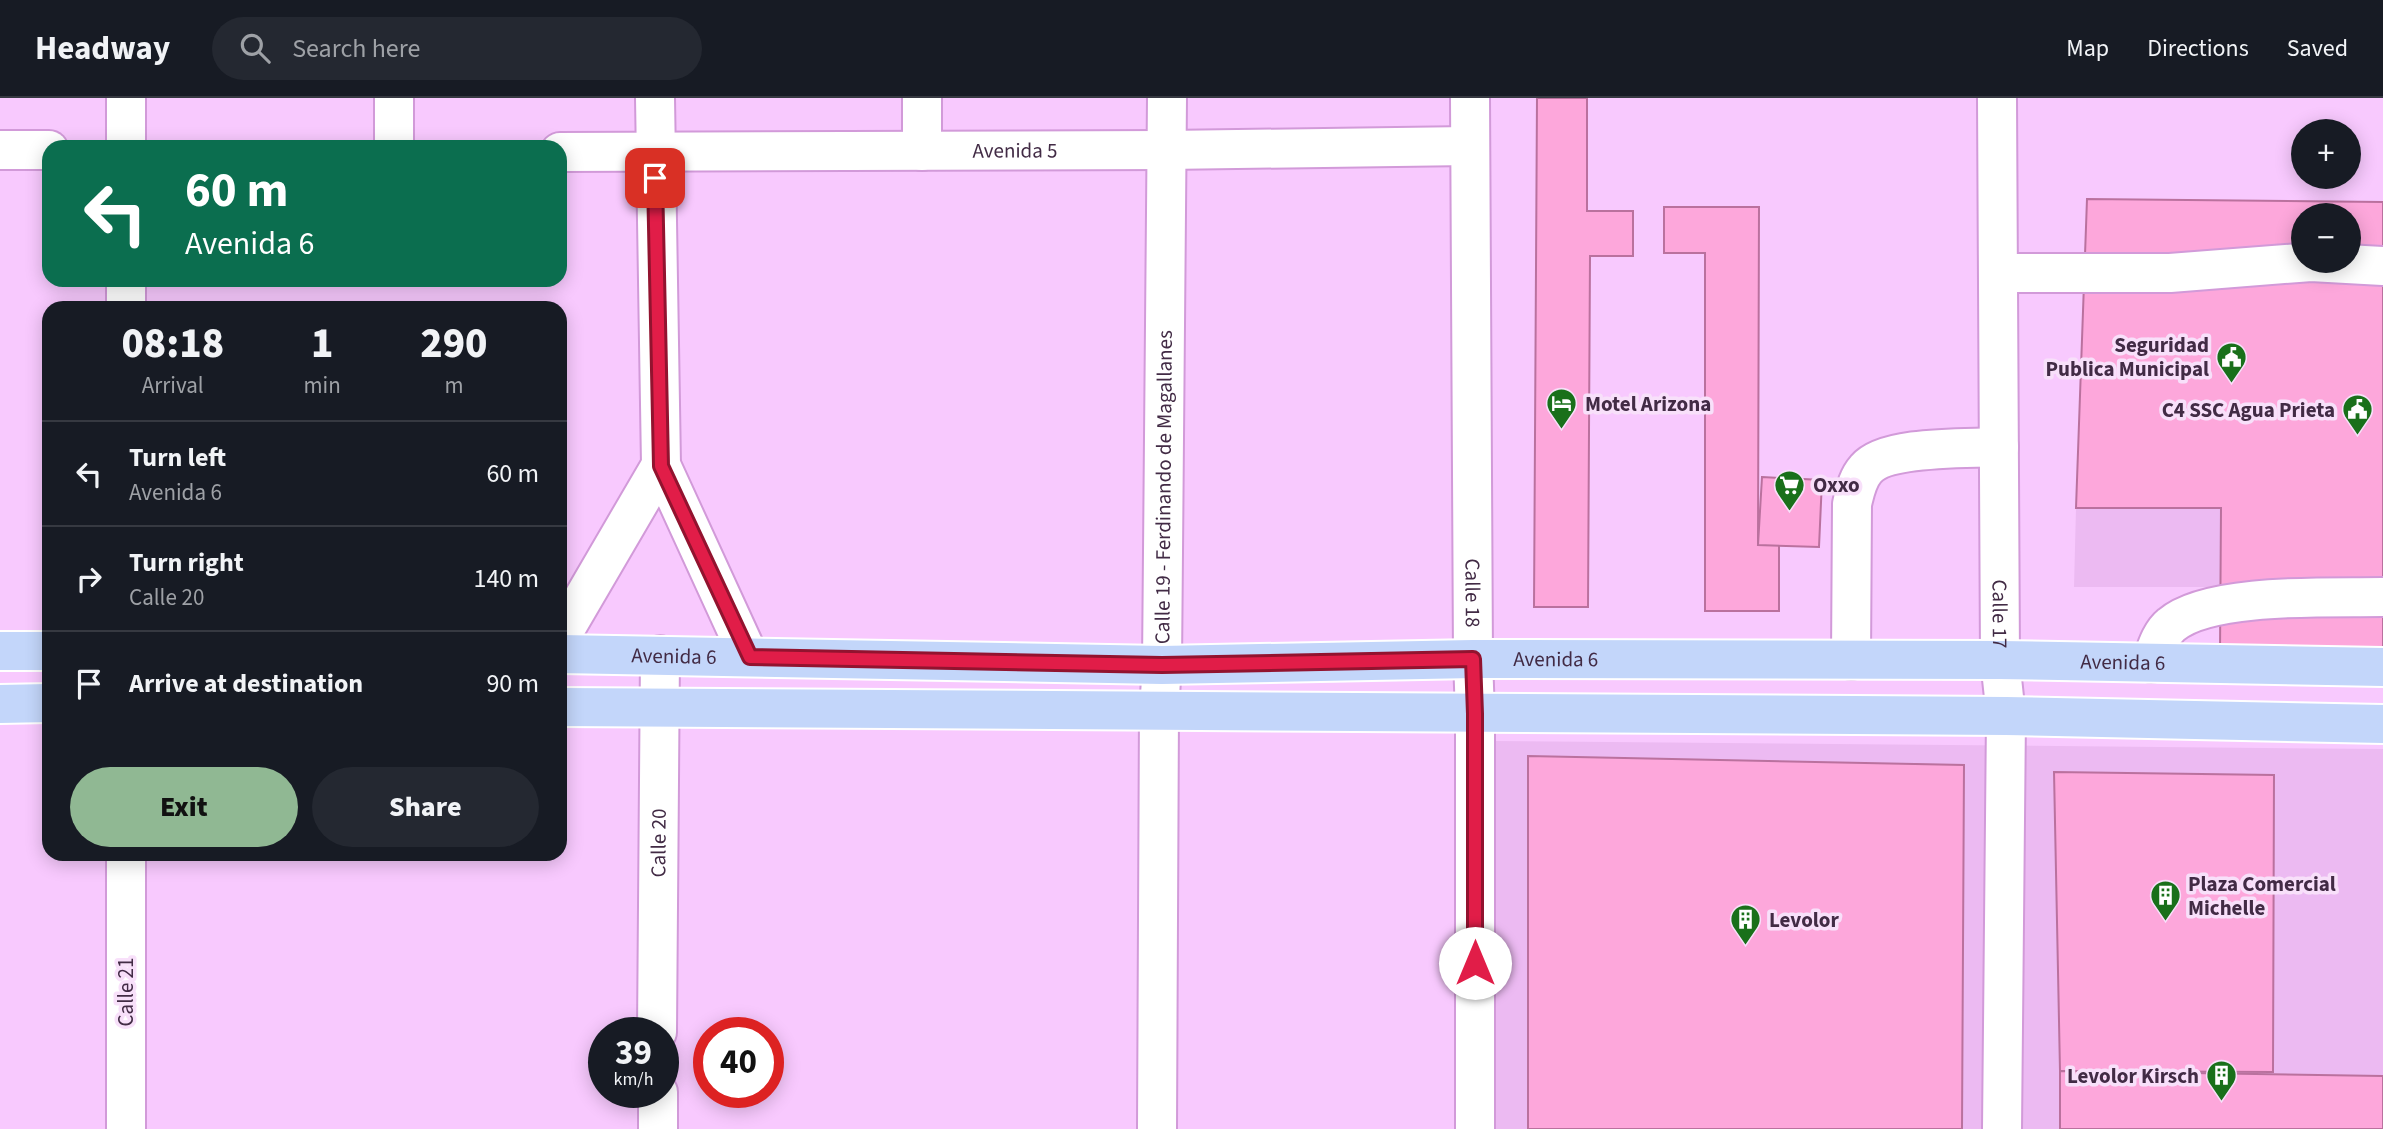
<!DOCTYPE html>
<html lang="en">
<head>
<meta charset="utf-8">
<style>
  body { margin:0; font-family:"Source Sans 3",sans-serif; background:#242831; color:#f1f3f6; height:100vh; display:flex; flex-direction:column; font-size:26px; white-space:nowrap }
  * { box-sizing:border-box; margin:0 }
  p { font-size:23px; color:#9ea1a6 }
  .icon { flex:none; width:38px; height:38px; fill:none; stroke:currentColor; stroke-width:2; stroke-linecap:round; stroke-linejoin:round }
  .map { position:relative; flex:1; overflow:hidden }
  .sheet { position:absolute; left:42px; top:203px; width:525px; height:560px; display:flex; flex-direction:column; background:#171b24; border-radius:21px; box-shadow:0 4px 18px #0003 }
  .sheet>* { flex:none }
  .top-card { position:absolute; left:42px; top:42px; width:525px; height:147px; border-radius:21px; box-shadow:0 4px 18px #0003; background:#0b6e4f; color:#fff; overflow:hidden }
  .controls { position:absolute; left:2291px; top:21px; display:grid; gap:14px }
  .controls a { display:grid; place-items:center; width:70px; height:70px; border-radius:50%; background:#171b24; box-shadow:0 4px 18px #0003; font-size:35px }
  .speed { position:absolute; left:588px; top:919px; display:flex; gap:14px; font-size:35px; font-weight:700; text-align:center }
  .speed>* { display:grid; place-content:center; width:91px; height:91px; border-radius:50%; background:#171b24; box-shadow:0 4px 18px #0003; line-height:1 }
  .speed small { font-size:18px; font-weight:400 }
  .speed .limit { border:10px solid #d22; background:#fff; color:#111 }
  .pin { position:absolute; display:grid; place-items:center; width:60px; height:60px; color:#fff; margin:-30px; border-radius:14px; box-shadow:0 4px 10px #0006 }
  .me { position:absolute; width:77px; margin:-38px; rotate:0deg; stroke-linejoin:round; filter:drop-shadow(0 0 5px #0008) }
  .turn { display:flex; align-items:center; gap:24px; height:147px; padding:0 28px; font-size:32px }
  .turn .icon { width:91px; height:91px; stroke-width:2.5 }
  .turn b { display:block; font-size:49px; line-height:60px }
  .eta { display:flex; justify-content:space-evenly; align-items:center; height:119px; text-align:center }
  .eta b { font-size:42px; font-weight:800; line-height:49px }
  .action { display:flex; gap:14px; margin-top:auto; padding:14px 28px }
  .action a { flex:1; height:80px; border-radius:42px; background:#90b893; color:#111; font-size:28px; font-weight:800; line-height:80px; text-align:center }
  .action a+a { background:#242831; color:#f1f3f6 }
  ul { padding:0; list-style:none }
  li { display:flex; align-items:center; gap:21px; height:105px; padding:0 28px; border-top:2px solid #363941 }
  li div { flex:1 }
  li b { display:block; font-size:26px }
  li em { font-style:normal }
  header { display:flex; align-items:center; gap:42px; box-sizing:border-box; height:98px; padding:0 35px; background:#171b24; border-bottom:2px solid #363941 }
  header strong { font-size:33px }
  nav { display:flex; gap:38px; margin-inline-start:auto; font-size:24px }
  .search { width:490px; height:63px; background:#242831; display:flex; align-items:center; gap:18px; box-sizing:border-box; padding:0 24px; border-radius:38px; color:#9ea1a6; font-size:26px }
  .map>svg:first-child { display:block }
  .built { fill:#ecbaf2 }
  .building { fill:#fda7db; stroke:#ba719e; stroke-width:2; fill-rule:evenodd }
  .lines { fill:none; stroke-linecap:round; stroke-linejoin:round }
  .minor-casing { stroke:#d29ad9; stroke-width:42 }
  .major-casing { stroke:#fff; stroke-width:42 }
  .minor { stroke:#fff; stroke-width:38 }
  .major { stroke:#c3d6fa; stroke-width:38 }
  .route-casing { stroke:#92132f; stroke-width:18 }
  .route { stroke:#e11d48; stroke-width:12 }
  .labels { text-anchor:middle; stroke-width:7; stroke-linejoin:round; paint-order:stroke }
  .street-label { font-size:21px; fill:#422b45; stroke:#f8e0fa }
  .poi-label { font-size:21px; font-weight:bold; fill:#422b45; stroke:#f8e0fa; text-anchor:start }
</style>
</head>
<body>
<header>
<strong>Headway</strong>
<div class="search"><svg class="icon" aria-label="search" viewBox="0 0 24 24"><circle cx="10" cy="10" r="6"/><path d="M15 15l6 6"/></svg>Search here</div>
<nav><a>Map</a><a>Directions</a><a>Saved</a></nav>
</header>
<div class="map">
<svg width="2383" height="1031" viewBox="0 0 2383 1031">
  <rect width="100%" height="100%" fill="#f8c9fe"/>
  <g class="built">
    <polygon points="2076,410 2221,410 2220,489 2074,489"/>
    <polygon points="1494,643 2383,651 2383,1031 1491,1031"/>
  </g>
  <g class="building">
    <polygon points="1537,0 1587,0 1587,113 1633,113 1633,158 1590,158 1588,509 1534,509"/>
    <path d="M2087,101L2383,104V554L2220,555L2221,410H2076ZM2303,117H2348V163H2303Z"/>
    <polygon points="1664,109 1759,109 1758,447 1779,447 1779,513 1705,513 1705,155 1664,155"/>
    <polygon points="1762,379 1822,382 1819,449 1758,447"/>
    <polygon points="1528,658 1964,667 1962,1031 1528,1031"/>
    <polygon points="2054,674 2274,677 2273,974 2060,973"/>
    <polygon points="2060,973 2383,978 2383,1031 2060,1031"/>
  </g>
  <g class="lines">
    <defs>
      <g id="minor">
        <polyline points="126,0 126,49"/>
        <polyline points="394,0 394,49"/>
        <polyline points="655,0 661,367 749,559"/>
        <polyline points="922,0 922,53"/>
        <path id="s1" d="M1470,0L1473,561L1475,616V1031"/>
        <path id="s2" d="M1997,0L2000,562L2006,618L2002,1031"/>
        <polyline points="0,52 49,52"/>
        <path id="s3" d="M560,54L1167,52L1469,48"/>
        <polyline points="1998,175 2170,175 2311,164 2383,168"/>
        <polyline points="126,182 126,210"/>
        <polyline points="560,540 661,367"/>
        <path d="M1851,562L1852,406C1855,394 1857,381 1866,371C1886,347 1968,351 1999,349"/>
        <path d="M2151,565C2156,552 2160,536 2171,527C2209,494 2332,500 2383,499"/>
        <path id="s4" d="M657,934L660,557"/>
        <polyline points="658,994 658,1031"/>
        <polyline points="126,1031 126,756"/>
        <path id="s5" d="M1157,1031L1159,612L1162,567L1167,0"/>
      </g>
      <g id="major">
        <polyline points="0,553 49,553"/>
        <path id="s6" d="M560,556L1162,567L1473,561L2000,562L2383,569"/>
        <polyline points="0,606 49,605"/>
        <polyline points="560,609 2006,618 2383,626"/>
      </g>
    </defs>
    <use href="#minor" class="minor-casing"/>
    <use href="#major" class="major-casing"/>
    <use href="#minor" class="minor"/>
    <use href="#major" class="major"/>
  </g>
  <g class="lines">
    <defs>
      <polyline id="route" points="655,80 661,368 750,559 1162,567 1473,561 1475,616 1475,865"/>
    </defs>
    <use href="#route" class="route-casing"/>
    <use href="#route" class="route"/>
  </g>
  <defs>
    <symbol id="civic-pin" viewBox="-11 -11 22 30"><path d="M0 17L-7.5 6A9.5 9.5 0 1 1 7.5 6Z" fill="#19701a" stroke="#f8e0fa"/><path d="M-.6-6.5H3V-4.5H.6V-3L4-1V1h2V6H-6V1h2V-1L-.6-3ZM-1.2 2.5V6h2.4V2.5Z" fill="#fff"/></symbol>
    <symbol id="hotel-pin" viewBox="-11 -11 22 30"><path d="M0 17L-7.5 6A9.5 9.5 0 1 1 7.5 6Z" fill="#19701a" stroke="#f8e0fa"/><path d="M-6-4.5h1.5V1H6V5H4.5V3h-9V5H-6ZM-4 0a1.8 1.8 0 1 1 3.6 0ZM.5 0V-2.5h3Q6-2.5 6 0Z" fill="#fff"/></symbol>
    <symbol id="supermarket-pin" viewBox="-11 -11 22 30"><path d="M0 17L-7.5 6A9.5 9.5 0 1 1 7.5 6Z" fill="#19701a" stroke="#f8e0fa"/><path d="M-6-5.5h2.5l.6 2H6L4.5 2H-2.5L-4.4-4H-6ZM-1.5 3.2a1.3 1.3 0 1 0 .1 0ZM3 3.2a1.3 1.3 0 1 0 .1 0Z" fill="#fff"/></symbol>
    <symbol id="building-pin" viewBox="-11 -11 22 30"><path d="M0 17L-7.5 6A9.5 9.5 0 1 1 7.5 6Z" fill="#19701a" stroke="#f8e0fa"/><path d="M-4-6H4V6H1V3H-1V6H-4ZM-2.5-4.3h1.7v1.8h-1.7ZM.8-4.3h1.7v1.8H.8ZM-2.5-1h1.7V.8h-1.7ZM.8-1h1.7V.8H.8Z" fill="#fff"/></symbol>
  </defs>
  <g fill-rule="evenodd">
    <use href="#civic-pin" x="2214" y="242" width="35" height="47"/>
    <use href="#hotel-pin" x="1544" y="288" width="35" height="47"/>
    <use href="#civic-pin" x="2340" y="294" width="35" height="47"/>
    <use href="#supermarket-pin" x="1772" y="370" width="35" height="47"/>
    <use href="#building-pin" x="2148" y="780" width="35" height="47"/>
    <use href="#building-pin" x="1728" y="804" width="35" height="47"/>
    <use href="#building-pin" x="2204" y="960" width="35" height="47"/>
  </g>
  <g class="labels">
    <g class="street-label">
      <text dy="7" stroke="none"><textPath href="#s3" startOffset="455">Avenida 5</textPath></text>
      <text dy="7" stroke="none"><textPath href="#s5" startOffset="642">Calle 19 - Ferdinando de Magallanes</textPath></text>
      <text dy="7" stroke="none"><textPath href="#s1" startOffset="495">Calle 18</textPath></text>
      <text dy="7" stroke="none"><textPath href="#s2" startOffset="516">Calle 17</textPath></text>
      <text dy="7" stroke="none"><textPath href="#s6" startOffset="114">Avenida 6</textPath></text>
      <text dy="7" stroke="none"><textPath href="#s6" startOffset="996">Avenida 6</textPath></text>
      <text dy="7" stroke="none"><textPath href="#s6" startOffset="1563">Avenida 6</textPath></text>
      <text dy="7" stroke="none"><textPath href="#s4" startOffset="189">Calle 20</textPath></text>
      <text transform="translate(126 894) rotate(-90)" y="7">Calle 21</text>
    </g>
    <g class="poi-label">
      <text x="2209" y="254" text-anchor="end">Seguridad<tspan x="2209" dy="24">Publica Municipal</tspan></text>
      <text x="1585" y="313">Motel Arizona</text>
      <text x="2335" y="319" text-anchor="end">C4 SSC Agua Prieta</text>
      <text x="1813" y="394">Oxxo</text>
      <text x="2188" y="793">Plaza Comercial<tspan x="2188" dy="24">Michelle</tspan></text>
      <text x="1769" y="829">Levolor</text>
      <text x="2199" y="985" text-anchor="end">Levolor Kirsch</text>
    </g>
  </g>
</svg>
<div class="controls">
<a>+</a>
<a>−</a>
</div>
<div class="speed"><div>39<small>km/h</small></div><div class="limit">40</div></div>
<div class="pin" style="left:655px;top:80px;background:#d93025"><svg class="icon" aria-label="arrive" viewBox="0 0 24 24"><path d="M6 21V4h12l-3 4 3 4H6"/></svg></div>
<svg class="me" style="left:1475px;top:865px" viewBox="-20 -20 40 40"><circle r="19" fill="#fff"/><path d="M0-13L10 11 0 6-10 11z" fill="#e11d48"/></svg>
<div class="top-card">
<div class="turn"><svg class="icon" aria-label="left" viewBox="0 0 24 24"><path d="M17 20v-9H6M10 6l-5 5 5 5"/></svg><div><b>60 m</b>Avenida 6</div></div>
</div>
<section class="sheet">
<div class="eta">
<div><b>08:18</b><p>Arrival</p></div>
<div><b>1</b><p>min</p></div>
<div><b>290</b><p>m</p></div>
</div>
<ul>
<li><svg class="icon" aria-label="left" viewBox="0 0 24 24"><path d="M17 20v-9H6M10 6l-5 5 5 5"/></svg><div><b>Turn left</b><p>Avenida 6</p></div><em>60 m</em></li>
<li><svg class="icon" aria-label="right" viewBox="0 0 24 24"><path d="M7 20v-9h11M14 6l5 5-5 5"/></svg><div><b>Turn right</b><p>Calle 20</p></div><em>140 m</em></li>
<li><svg class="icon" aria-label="arrive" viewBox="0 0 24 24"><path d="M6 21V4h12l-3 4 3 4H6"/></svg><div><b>Arrive at destination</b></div><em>90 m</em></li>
</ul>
<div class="action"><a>Exit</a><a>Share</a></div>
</section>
</div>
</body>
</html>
